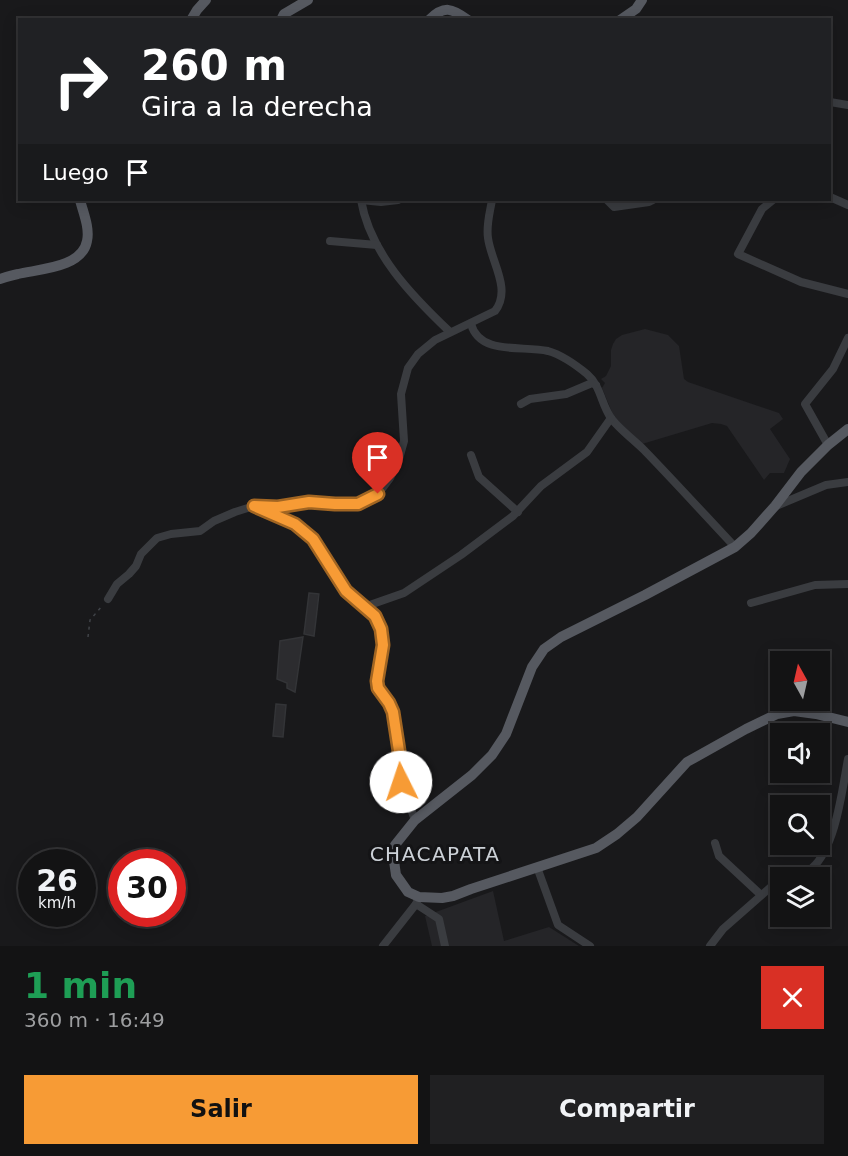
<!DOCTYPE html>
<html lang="es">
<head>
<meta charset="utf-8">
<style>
  body { margin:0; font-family:"DejaVu Sans",sans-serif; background:#202022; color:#f1f3f6; height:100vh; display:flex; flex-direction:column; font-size:22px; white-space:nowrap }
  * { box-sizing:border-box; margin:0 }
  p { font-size:20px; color:#9d9ea0 }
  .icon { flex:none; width:33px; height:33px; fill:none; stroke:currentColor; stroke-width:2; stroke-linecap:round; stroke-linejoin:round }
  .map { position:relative; height:946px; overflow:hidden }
  .side { display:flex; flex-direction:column; background:#131314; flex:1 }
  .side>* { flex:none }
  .top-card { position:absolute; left:18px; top:18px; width:813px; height:183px; border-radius:0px; box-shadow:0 3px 15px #0003,0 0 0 2px #323234; background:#202124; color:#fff; overflow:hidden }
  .needle { width:39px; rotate:352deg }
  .controls { position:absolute; left:770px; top:651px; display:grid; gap:12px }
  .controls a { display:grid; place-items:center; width:60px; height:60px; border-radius:0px; background:#131314; box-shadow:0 3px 15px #0003,0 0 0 2px #323234; font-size:30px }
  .speed { position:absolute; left:18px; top:849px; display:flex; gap:12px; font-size:30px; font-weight:700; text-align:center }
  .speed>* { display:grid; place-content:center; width:78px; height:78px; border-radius:50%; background:#131314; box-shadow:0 3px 15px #0003,0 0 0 2px #323234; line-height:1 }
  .speed small { font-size:15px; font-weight:400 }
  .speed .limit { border:9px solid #d22; background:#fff; color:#111 }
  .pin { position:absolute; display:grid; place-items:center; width:51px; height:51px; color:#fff; margin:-62px -26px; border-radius:50% 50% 50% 0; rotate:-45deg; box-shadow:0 0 6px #0007 }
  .pin .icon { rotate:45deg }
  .me { position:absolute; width:66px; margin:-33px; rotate:356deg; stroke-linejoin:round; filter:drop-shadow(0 0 4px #0008) }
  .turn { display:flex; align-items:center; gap:21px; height:126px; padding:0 24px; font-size:27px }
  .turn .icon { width:78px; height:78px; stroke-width:2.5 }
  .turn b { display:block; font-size:42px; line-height:51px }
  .then { display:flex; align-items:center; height:57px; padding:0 24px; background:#0003; gap:12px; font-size:22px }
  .round { display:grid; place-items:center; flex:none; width:63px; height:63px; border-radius:0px; background:#202022 }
  .headline { display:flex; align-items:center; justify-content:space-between; height:102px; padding:0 24px }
  h1 { font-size:36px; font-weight:700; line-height:45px; color:#1e9e55 }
  .action { display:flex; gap:12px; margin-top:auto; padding:12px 24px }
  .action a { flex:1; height:69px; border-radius:0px; background:#f79b35; color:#111; font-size:24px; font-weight:700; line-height:69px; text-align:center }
  .action a+a { background:#202022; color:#f1f3f6 }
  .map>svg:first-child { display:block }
  .built { fill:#252528 }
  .shadow { fill:#0007 }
  .building { fill:#2c2c2f; stroke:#333437; stroke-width:1.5 }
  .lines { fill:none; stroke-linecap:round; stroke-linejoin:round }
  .path { stroke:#404348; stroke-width:1.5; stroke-dasharray:3 4.5; stroke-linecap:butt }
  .minor { stroke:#3a3c40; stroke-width:8 }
  .major { stroke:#565960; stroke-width:10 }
  .route-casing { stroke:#a16522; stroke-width:15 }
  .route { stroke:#f79b35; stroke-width:10 }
  .labels { text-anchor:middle; stroke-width:6; stroke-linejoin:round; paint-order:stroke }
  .neighbourhood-label { font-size:20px; letter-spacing:1.5px; fill:#ccd1d7; stroke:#141416 }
</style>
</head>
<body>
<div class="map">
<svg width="848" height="946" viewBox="0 0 848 946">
  <rect width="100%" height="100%" fill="#19191b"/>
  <g class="built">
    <polygon points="645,329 668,335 679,346 684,379 688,382 779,413 783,419 770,429 790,459 784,473 770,473 764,480 727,426 721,424 712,423 642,444 614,417 602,388 605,383 601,379 606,376 611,366 611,350 613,344 616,339 622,335"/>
    <polygon points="493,891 504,941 549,927 579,946 432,946 425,916"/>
  </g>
  <polygon class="shadow" points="311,593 320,593 314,634"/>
  <g class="building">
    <polygon points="309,593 319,594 314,636 304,634"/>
    <polygon points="303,637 295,692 287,688 287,683 277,679 280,641"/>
    <polygon points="276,704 286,705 283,737 273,736"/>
  </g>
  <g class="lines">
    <polyline class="path" points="88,637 90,620 102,606"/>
    <g class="minor">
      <polyline points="830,102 848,105"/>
      <polyline points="830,197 848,205"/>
      <path d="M361,200C370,253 412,296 450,332"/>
      <polyline points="361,200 381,202 398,200"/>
      <polyline points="607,200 614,207 649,202 653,200"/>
      <polyline points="773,200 762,209 738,254 801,282 848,294"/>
      <polyline points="330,241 377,245"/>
      <path d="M471,324C480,356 523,345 548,351C562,355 576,365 587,374C601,386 601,404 611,418C617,427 635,441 644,450C675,482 705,515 735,547"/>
      <polyline points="521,404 530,399 566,394 592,383 596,385"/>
      <polyline points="828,445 805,404 833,369 848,338"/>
      <polyline points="471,455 479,477 518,512"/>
      <polyline points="776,506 826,485 848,482"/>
      <path d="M259,508L295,524L313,539L346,591L375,616L381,629L383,645L377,681C379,693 389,701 393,712L399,751L397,762L401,782L415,820"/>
      <path d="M108,599L117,584L129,574L136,566L141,554L157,538L171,534L200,531L214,521L235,512L254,506L278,507L309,502L335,504H358L378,494L390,478L399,459L404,441L401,394L408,368L418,354L435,340L495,311C512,289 491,262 488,238C486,225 490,212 492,200"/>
      <polyline points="751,603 815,585 848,584"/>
      <polyline points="364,607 404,593 461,555 513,516 541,486 587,452 611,418"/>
      <polyline points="715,843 719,856 761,895"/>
      <polyline points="537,867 558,925 590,946"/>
      <path d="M782,878C791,875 805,874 812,868C836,847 842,790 848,759"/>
      <polyline points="416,904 439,919 445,946"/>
      <polyline points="383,946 416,904 419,897"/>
      <polyline points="710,946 723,929 780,879"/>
    </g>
    <g class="major">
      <polyline points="191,20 197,10 206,0"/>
      <polyline points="281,20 284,14 308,0"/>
      <path d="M429,20C444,5 452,8 468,20"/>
      <polyline points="620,20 636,9 642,0"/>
      <path d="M0,279C6,277 12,275 18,274C39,269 82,268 87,241C90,228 83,212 80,200"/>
      <polyline points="848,429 828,445 801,472 775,506 751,533 735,547 645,595 561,637 544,649 532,667 506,734 492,755 472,775 415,820 395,845 394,861 396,875 408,892 419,897 442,898 453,896 471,889 596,848 617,834 637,817 687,762 746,729 777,714 794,711 816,714 848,722"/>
    </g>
  </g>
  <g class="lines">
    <defs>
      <polyline id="route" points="378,494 358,504 335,504 309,502 278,507 254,506 295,524 313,539 346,591 375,616 381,629 383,645 377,681 378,688 389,703 393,712 399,751 397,762 401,782"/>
    </defs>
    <use href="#route" class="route-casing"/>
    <use href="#route" class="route"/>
  </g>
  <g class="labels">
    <g class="neighbourhood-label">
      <text x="435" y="861">CHACAPATA</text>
    </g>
  </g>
</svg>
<div class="controls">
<a><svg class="needle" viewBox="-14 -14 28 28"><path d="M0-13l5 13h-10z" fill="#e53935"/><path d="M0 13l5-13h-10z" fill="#9d9ea0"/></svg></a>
<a><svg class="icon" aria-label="sound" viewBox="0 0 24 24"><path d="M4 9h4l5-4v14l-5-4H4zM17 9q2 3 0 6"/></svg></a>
<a><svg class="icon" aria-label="search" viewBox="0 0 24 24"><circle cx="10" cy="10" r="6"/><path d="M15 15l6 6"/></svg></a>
<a><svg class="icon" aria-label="layers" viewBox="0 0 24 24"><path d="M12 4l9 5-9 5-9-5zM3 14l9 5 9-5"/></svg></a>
</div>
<div class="speed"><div>26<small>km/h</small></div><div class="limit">30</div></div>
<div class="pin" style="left:378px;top:494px;background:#d93025"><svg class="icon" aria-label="arrive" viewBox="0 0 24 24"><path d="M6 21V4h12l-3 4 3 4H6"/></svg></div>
<svg class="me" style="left:401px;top:782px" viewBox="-20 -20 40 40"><circle r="19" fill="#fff"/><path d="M0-13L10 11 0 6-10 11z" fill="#f79b35"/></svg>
<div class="top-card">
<div class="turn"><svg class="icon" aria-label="right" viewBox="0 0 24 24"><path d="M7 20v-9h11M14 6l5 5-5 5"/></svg><div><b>260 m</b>Gira a la derecha</div></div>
<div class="then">Luego<svg class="icon" aria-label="arrive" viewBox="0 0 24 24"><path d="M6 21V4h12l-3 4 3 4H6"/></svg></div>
</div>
</div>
<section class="side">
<div class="headline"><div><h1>1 min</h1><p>360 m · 16:49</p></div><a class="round" style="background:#d93025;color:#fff"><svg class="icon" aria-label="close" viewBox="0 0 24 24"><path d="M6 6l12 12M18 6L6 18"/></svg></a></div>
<div class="action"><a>Salir</a><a>Compartir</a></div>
</section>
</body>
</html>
